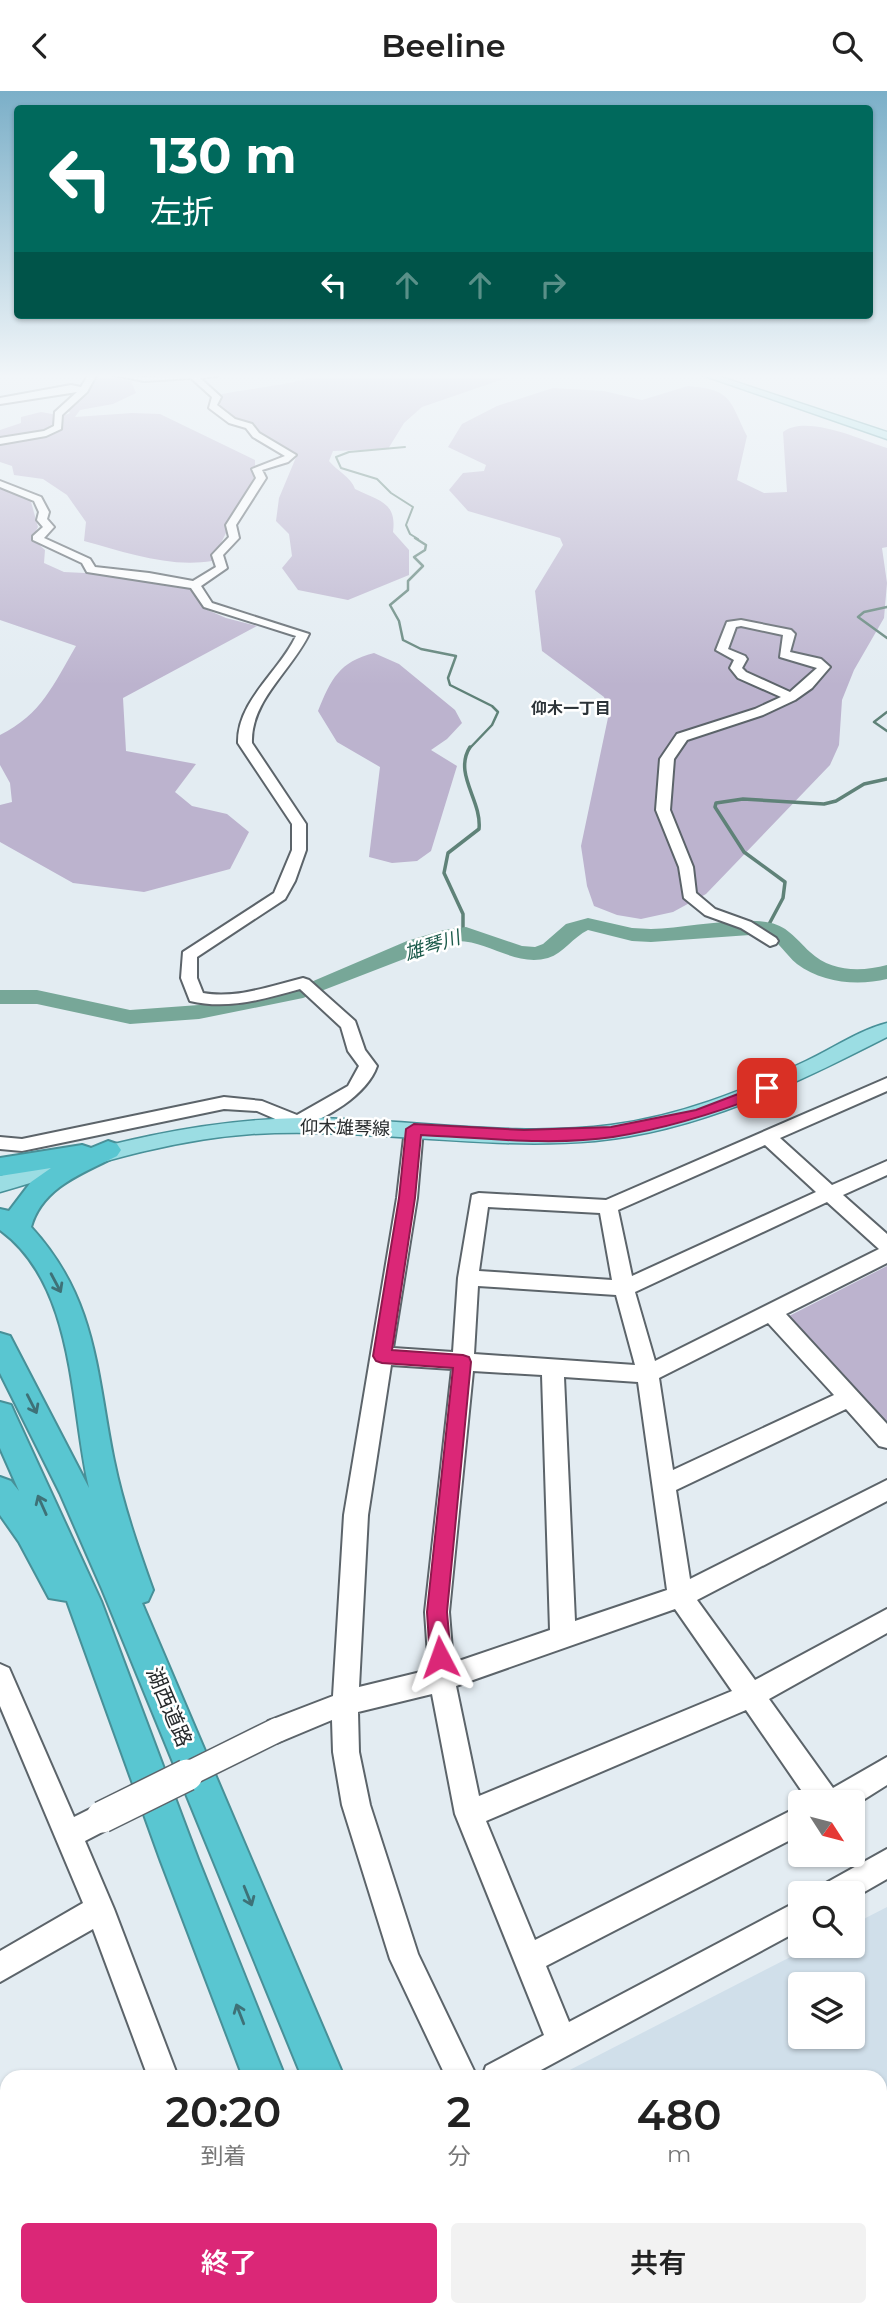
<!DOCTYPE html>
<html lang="ja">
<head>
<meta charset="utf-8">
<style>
  body { margin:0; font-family:Montserrat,"Noto Sans JP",sans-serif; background:#f2f2f2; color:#222; height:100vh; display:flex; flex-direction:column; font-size:26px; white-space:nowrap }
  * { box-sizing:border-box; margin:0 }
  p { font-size:23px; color:#767676 }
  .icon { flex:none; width:38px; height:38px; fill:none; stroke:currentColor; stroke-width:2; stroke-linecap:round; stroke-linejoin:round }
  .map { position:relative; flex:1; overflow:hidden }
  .side { position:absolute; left:0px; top:1979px; width:887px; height:247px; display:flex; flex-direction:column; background:#fff; border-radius:21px 21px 0 0; box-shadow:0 2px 5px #0004 }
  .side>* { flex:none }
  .guide { position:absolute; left:14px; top:14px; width:859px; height:214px; border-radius:7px; box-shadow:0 2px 5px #0004; background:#00695c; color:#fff; overflow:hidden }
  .needle { width:46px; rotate:126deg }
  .controls { position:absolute; left:788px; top:1699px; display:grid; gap:14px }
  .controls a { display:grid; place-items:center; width:77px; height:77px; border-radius:7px; background:#fff; box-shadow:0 2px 5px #0004; font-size:35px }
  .pin { position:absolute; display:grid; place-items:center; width:60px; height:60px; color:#fff; margin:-30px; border-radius:14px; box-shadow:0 4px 10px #0006 }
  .me { position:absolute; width:77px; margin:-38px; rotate:356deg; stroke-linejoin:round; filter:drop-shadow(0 0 5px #0008) }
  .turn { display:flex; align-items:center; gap:24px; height:147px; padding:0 21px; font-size:32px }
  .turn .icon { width:91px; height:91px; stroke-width:2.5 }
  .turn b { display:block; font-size:49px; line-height:60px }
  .lanes { display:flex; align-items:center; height:66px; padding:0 21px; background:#0003; justify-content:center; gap:35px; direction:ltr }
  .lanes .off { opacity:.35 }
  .eta { display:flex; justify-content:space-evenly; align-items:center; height:119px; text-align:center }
  .eta b { font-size:42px; font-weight:600; line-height:49px }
  .button { display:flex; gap:14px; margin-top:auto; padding:14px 21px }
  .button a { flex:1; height:80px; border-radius:7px; background:#db2777; color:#fff; font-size:28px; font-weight:600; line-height:80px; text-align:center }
  .button a+a { background:#f2f2f2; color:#222 }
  header { display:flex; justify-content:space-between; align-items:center; height:91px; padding:0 21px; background:#fff; font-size:32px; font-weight:600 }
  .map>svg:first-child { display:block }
  .built { fill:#d0dfea; fill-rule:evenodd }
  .green { fill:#bcb3ce }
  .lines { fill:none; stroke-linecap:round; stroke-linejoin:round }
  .stream-far2 { stroke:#5f8278; stroke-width:2 }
  .stream-far1 { stroke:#5f8278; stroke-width:2.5 }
  .stream { stroke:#5f8278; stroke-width:3.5 }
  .river { fill:#77a798; fill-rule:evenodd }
  .minor-casing { stroke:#5c646a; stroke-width:4 }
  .major-casing { stroke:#489098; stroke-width:3 }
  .highway-casing { stroke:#489098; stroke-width:4 }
  .minor { fill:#fff; fill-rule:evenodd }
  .major { fill:#9bdde3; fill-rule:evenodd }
  .highway { fill:#59c6d1; fill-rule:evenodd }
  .minor-bridge-far1-casing { stroke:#5c646a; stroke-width:27; stroke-linecap:butt }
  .minor-bridge-casing { stroke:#5c646a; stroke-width:34; stroke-linecap:butt }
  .minor-bridge-far1 { stroke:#fff; stroke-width:24 }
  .minor-bridge { stroke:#fff; stroke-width:31 }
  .oneway { stroke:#3e7177 }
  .route { fill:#db2777; stroke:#8e194d; stroke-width:2 }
  .labels { text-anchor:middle; stroke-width:5; stroke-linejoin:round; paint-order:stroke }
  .far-neighbourhood-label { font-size:16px; font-weight:bold; fill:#2c3338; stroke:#fff }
  .street-label { font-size:18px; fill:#272b2d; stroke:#fff }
  .water-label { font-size:19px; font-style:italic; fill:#1c5b4b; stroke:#fff }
  .near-street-label { font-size:21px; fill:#272b2d; stroke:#fff }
</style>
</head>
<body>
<header><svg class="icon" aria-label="back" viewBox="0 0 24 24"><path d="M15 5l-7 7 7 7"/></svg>Beeline<svg class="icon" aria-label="search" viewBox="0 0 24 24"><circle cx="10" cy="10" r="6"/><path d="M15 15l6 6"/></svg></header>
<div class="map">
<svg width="887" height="2225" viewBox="0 0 887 2225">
  <rect width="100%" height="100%" fill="#e3ecf2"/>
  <path class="built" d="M887,1816V2225H623L620,2219H880V1986H556L812,1855H852V1834ZM800,1894H852V1946H800Z"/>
  <g class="green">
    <path d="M98,283L131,290L136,302L113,313L80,319L75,326L132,322L160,323L255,369V384L212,470C169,477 125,461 84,450L86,431L67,404L43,388L14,384L12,375L0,371V339L21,332V326L41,321L63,325L70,322L67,318C81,303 89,302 98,283Z"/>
    <path d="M318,283L431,285L518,283L422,316L404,332L388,358L333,360L329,370C337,380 351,386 355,398C379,410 397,411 393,441L409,459V484L348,509L298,499L282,477L292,465L289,443L276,430L279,407L297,364L260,344L255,334L235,328L219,316L222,303C245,298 302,293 318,283Z"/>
    <path d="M688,295C732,299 729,308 747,345L737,389L764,402L787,401L783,341C807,323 861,349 887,357V456L882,457L887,492L884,527L854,579L842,609L839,654L830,674L706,803L673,821L641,828L617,824L594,815L587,795L581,755L609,622L604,606L542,560L535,500L563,454L560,447L468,420L449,399L463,382L484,380L486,374L448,356L462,333L497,315L553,297L604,300L642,309Z"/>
    <path d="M0,397L30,407L38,436L32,447L45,459L44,472L64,481L146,485L189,494L203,517L226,527L257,535L123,607L126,660L196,673L175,701L192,715L227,723L249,741L230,778L144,801L73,792L0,751V714L12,711L10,692L0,674V644C42,623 53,594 76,555L0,529Z"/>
    <path d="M374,562L399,573L455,619L462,632L447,648L431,659L457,675L431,760L417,770L392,772L369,766L380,676L337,651L318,620C331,588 339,571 374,562Z"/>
    <polygon points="887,1175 887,1336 789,1230 789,1225"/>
  </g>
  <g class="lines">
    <polyline class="stream-far2" points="405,356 349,361 336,366 341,377 377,388 391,402 413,416 406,434 410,443 418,448"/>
    <g class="stream-far1">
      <polyline points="415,447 426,454 425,459 414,466 423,475 408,490 408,499 390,514 399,530 403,549 421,558 456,565 448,587 450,594 492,615 498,621 492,634 469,658"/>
      <polyline points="887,516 864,521 858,526 887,547"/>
      <polyline points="887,621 874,631 887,640"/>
    </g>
    <g class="stream">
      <polyline points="767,837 783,807 785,791 744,761 715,716 716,712 743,708 824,713 836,710 864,693 887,688"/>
      <path d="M463,841V823L444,782L448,762L479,738C482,709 453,683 470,656"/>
    </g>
    <path class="river" d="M588,827L632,837L651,838C685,837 735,826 766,831C787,834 795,847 810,861C831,881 861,881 887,874V888C858,895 822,892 797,873C785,863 779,850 765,843L651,851L632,850L588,839C573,846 564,862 548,867C512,877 483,844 448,851L303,907L199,928L130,933L37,913H0V899H37L130,919L199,914L271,902L311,891L407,850L444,839L466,836L522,855L535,856L543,853L566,833Z"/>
    <defs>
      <g id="minor">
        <polygon points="89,283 97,283 87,301 62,324 61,338 46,345 0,353 0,347 44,340 54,335 55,321 77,301 0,313 0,307 71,294 81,296"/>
        <path d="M109,283L144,286L221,283L217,285L200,287L221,306L217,314L235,328L252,333L259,342L296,364L288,371L262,379L266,387L236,434L239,447L223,464L227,477L201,495L212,512L309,543C292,579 250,610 252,652L306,733V759L295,790L285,808L197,866V887L203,902C237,908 270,895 303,887L309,889L355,930L365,959L377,975C367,1004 325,1029 296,1037L257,1020L224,1018L22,1060L0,1058V1046L22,1048L224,1006L262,1010L297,1024L348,995L359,975L348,960L341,936L300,898C264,908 228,919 190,910L181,887L183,861L274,802L292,759V733L238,652C237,610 279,581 296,545L204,516L191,497L87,481L82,472L33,449V445L43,436L37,429L39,421L34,410L0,396V390L41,406L49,421L47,428L54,436L44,447L90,468L95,476L149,482L193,490L216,476L212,464L229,446L226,434L256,387L252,378L285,365L253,346L246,337L229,332L209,317L212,306L191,287L144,290Z"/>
        <path d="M741,529L791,539L795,543L790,561L821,568L830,576L812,597L795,609L763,624L687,649L674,668L670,719L693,776L696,802L715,818L751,831L776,847L778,850L776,853L770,855L741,837L705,824L684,807L679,776L656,719L660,668L677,643L755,618L781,606L738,587L730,577L734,569L716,559L727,531ZM741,535L783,544L780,566L817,577L790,601L746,581L742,577L747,568L745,565L728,558L736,536Z"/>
        <path d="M887,987V1000L780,1047L832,1094L887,1070V1084L843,1104L887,1143V1172L786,1223L887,1333V1357L879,1355L846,1318L676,1399L690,1488L887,1389V1410L697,1509L755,1589L887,1518V1542L769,1608L833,1697L887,1666V1694L852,1716V1712H810L746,1619L486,1730L535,1849L800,1715V1744L546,1875L569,1931L800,1809V1839L528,1986H482L486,1975L544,1944L455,1723L432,1603L358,1621L359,1661L370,1714L418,1863L477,1986H446L390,1868L342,1714L333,1661L332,1629L277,1652L268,1648L264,1639L268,1630L333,1605L344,1424L397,1107L405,1038L408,1034H420L423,1038L417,1107L393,1257L453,1261L458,1187L472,1104L479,1102L606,1109ZM765,1054L816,1101L632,1185L618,1119ZM827,1111L879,1158L655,1270L635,1201ZM488,1116L600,1122L612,1189L479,1180ZM478,1195L616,1204L635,1274L474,1263ZM768,1232L834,1304L673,1379L659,1287ZM391,1274L452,1278L425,1521L429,1579L359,1596L368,1424ZM473,1280L542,1284L550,1539L453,1572L449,1521ZM564,1286L638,1291L667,1499L575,1530ZM675,1518L732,1600L479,1705L456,1595Z"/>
        <polygon points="0,1573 9,1577 74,1726 102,1712 112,1716 116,1726 112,1736 85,1750 114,1818 178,1986 148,1986 93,1838 0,1891 0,1860 83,1812 0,1615"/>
        <polygon points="887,1758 887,1788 852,1808 852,1802 822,1802 826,1792"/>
        <polygon points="0,2032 7,2035 7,2084 0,2081"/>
        <polygon points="43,2219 77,2219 79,2225 45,2225"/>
        <polygon points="234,2219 268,2219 270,2225 236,2225"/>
        <polygon points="556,2219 590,2219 592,2225 558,2225"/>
      </g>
      <g id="major">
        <polygon points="699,283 712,283 887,341 887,348"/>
        <path d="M887,932V946C795,993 700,1040 595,1050C481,1060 366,1036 252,1043C164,1049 83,1077 0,1101V1085C100,1054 199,1028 305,1027C406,1027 510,1047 611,1034C680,1025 743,1000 806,970C832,958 859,939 887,932Z"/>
      </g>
      <g id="highway">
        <path d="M108,1050L117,1053L121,1059L117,1065C83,1082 42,1096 31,1136C97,1208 96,1281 114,1370C123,1414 138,1457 153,1499L148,1510L142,1512L344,1986H302L102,1498L60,1402L0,1282V1242L10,1245L89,1397C70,1315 76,1194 0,1139V1118L9,1120L31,1091L51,1077L0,1085V1067L82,1054L91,1057Z"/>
        <polygon points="0,1311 11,1314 15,1323 101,1510 198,1768 285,1986 243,1986 160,1768 67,1510 49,1507 19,1451 0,1424 0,1386 11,1390 19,1400 0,1357"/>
        <polygon points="334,2219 380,2219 382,2225 336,2225"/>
        <polygon points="397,2219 444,2219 446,2225 399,2225"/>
      </g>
    </defs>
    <use href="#minor" class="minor-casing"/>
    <use href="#major" class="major-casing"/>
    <use href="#highway" class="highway-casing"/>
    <use href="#minor" class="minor"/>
    <use href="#major" class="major"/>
    <use href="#highway" class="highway"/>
    <defs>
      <polyline id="minor-bridge-far1" points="184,1685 277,1639"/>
      <polyline id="minor-bridge" points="102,1726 187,1684"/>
    </defs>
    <use href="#minor-bridge-far1" class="minor-bridge-far1-casing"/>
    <use href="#minor-bridge" class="minor-bridge-casing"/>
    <use href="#minor-bridge-far1" class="minor-bridge-far1"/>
    <use href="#minor-bridge" class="minor-bridge"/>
  </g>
  <defs><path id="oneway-shaft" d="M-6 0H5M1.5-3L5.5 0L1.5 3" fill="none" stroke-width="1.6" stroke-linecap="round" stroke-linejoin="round" transform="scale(1.75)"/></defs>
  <g class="oneway">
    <use href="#oneway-shaft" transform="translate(56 1192) rotate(62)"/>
    <use href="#oneway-shaft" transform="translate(32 1313) rotate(63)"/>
    <use href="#oneway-shaft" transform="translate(42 1414) rotate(-114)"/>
    <use href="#oneway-shaft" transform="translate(248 1805) rotate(68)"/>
    <use href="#oneway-shaft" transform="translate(240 1923) rotate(-111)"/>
  </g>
  <linearGradient id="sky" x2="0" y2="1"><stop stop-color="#7bafc8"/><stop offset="0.48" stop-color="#f2f6f9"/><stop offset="1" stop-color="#f2f6f9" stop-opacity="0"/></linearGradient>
  <rect width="887" height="594" fill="url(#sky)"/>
  <path class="route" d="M767,992L773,994L775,997L773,1000C720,1021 670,1037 613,1046C553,1055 482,1047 421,1044L415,1107L392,1259L463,1264L469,1266L471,1271L447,1521L451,1566L448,1573L440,1575L433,1573L430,1566L427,1521L453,1277L382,1272L376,1270L373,1265L399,1107L406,1038L414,1033L524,1039L611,1036L696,1019Z"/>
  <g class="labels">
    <g class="far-neighbourhood-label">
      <text x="571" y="623">仰木一丁目</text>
    </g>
    <g class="street-label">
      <text transform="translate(345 1037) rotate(1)" y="6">仰木雄琴線</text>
    </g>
    <g class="water-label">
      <text transform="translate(432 854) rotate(-18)" y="7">雄琴川</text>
    </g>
    <g class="near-street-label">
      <text transform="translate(169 1616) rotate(67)" y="7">湖西道路</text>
    </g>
  </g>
</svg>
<div class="controls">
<a><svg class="needle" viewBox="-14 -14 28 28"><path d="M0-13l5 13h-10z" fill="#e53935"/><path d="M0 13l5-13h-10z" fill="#767676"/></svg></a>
<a><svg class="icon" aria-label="search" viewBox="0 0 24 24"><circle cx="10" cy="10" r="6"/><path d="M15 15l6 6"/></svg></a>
<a><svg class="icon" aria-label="layers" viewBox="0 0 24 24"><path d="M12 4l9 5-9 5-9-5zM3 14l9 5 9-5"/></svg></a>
</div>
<div class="pin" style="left:767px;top:997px;background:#d93025"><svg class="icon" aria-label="arrive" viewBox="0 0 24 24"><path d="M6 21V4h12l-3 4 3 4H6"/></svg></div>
<svg class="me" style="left:440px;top:1566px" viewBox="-20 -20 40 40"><path d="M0-17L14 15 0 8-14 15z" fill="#db2777" stroke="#fff" stroke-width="4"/></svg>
<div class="guide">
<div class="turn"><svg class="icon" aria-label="left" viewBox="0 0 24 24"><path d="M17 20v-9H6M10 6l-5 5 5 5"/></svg><div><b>130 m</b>左折</div></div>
<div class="lanes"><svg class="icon" aria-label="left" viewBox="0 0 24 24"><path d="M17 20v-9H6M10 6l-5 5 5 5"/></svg><svg class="icon off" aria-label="ahead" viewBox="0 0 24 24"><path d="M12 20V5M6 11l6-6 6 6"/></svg><svg class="icon off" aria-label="ahead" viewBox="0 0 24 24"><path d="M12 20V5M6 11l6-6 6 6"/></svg><svg class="icon off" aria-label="right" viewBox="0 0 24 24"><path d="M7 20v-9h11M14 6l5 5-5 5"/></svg></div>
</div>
<section class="side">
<div class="eta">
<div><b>20:20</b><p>到着</p></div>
<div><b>2</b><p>分</p></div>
<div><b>480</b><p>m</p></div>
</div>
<div class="button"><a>終了</a><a>共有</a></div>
</section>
</div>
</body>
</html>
